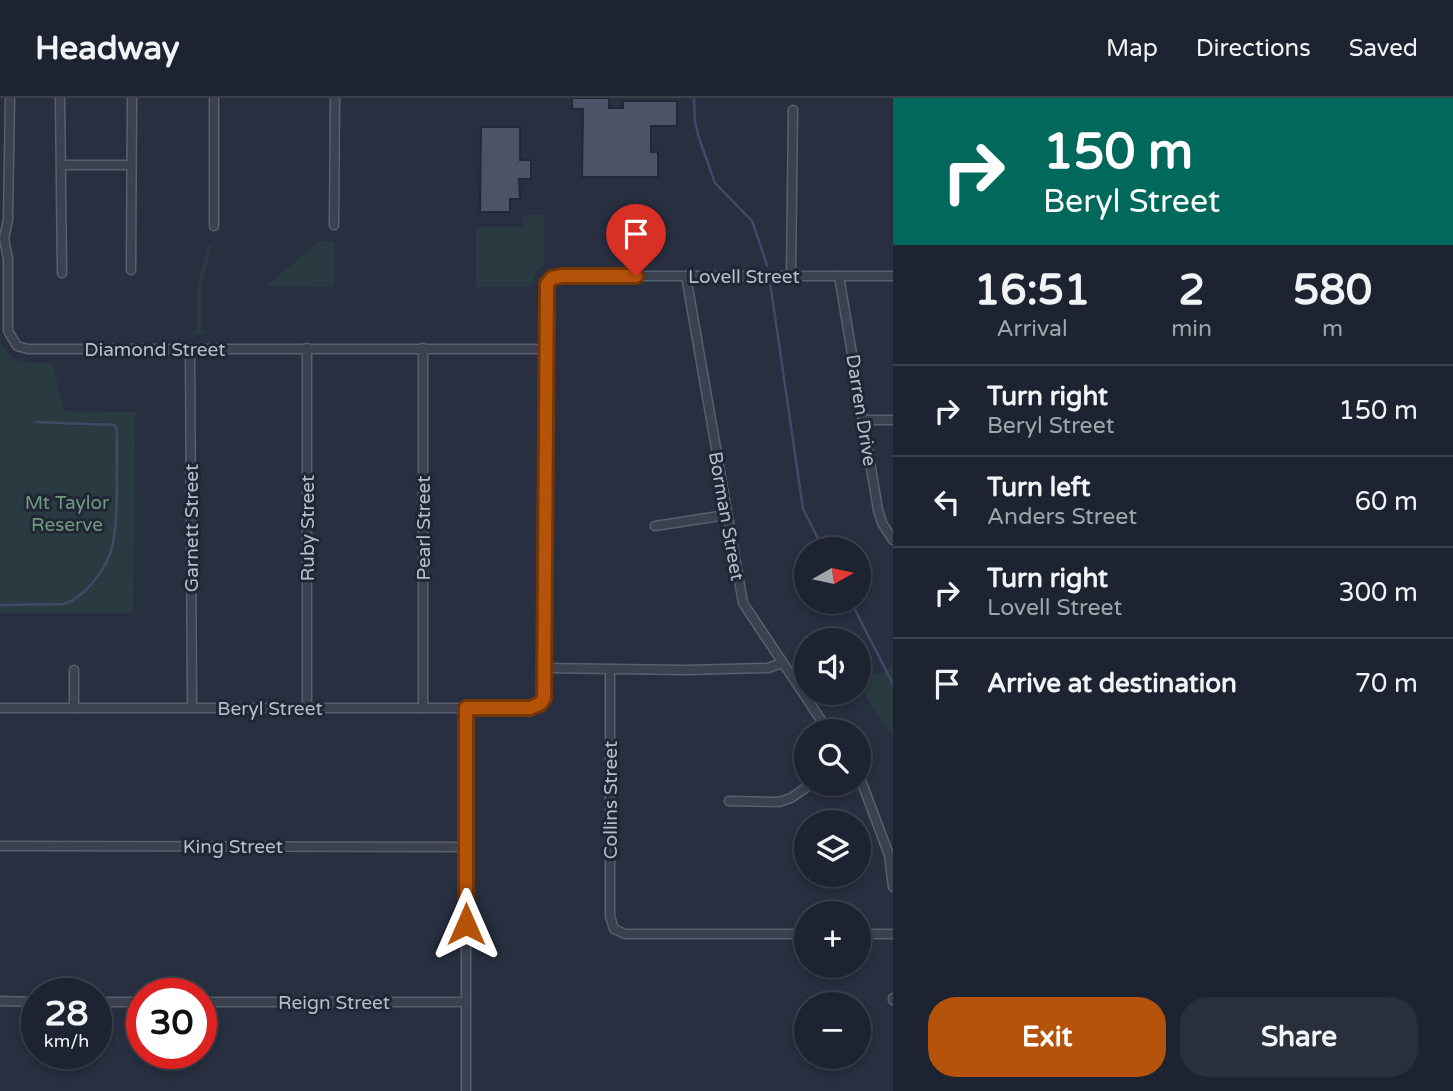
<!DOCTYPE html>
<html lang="en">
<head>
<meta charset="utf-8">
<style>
  body { margin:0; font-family:"Varela Round",sans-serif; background:#2a2f3c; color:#f1f3f6; height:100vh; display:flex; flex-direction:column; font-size:26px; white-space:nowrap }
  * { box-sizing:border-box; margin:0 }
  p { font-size:23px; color:#a0a4ab }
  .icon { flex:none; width:38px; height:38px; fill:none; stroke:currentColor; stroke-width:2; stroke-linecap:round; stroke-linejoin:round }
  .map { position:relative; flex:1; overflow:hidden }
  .panel { display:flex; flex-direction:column; background:#1d2330; width:560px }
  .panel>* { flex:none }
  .hud { background:#00695c; color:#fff; overflow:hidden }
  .needle { width:46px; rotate:81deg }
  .fabs { position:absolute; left:794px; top:439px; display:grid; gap:14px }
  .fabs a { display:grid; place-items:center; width:77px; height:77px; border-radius:50%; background:#1d2330; box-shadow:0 4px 10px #0003,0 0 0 2px #3b404c; font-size:35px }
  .speed { position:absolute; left:21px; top:880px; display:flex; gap:14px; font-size:35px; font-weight:700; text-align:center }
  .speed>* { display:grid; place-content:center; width:91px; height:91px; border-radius:50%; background:#1d2330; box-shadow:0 4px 10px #0003,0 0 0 2px #3b404c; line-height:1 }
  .speed small { font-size:18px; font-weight:400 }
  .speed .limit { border:10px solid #d22; background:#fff; color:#111 }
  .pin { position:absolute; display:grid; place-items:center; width:60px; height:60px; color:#fff; margin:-72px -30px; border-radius:50% 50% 50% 0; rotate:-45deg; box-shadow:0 0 7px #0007 }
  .pin .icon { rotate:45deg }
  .me { position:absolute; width:77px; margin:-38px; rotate:0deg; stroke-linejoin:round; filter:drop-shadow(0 0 5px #0008) }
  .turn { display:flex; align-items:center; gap:24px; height:147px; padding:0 35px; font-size:32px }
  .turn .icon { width:91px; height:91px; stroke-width:2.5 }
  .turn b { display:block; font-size:49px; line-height:60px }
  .eta { display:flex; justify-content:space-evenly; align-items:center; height:119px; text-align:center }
  .eta b { font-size:42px; font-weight:700; line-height:49px }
  .button { display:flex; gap:14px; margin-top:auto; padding:14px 35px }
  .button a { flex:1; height:80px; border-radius:28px; background:#b45309; color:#fff; font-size:28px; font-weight:700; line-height:80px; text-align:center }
  .button a+a { background:#2a2f3c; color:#f1f3f6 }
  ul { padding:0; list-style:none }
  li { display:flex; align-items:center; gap:21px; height:91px; padding:0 35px; border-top:2px solid #3b404c }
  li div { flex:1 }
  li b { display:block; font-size:26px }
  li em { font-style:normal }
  header { display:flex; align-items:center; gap:42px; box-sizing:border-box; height:98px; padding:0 35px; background:#1d2330; border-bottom:2px solid #3b404c }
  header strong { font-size:33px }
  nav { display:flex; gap:38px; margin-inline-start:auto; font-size:24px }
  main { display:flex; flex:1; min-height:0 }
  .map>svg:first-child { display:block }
  .green { fill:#293b41 }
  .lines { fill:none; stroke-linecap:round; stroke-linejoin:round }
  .stream { stroke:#3d4b68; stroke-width:2.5 }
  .building { fill:#4b5366; stroke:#222837; stroke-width:2 }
  .minor-casing { stroke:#595f6d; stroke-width:11 }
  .minor { stroke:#3b4150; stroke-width:8 }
  .route-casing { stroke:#753606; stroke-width:18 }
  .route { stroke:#b45309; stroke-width:12 }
  .labels { text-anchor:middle; stroke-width:6; stroke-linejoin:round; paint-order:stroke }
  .street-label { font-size:19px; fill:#b7bdca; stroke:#202635 }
  .park-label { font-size:19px; fill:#709a7e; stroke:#202635 }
</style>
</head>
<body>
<header>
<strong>Headway</strong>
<nav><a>Map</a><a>Directions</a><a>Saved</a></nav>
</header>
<main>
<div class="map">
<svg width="893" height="993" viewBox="0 0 893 993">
  <rect width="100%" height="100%" fill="#272f40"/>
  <g class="green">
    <polygon points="523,117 544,117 544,166 536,174 531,189 476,189 476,129 522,129"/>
    <polygon points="320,143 334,144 334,189 266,188"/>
    <polygon points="207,147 212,149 202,188 202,232 206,236 192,236 197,231 197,188"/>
    <path d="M0,243C8,267 31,265 53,265L64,313L135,314L133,515H0Z"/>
    <polygon points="892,566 893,568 893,638 859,588 859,576 882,575"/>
  </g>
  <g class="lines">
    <g class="stream">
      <polyline points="694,0 695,24 699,40 715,85 752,123 767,167"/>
      <polyline points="770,184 803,411 824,452"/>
      <polyline points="851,504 893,586"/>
      <path d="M0,507L64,506C86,499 109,468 113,445C119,412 116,365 117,331L114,327L36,324"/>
    </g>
  </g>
  <g class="building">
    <polygon points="572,0 609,0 609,10 623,10 623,3 677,3 677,28 651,28 651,54 658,54 658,79 582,79 583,11 572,11"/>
    <polygon points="481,29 520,29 520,62 531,62 531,81 519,81 520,101 510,101 510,114 480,114"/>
  </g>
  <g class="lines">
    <defs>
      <g id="minor">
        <polyline points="10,0 8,122 4,140 8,161 8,233 17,248 28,251 545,251"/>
        <polyline points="60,0 62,175"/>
        <polyline points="62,67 131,67"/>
        <polyline points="334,127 335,0"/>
        <polyline points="214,128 214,0"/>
        <polyline points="131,172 132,0"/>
        <polyline points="686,178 743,505 829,634"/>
        <polyline points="791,178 793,12"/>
        <polyline points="839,178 878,412 882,425 893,442"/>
        <polyline points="190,250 192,610"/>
        <polyline points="423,250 423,610"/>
        <polyline points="863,322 893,322"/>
        <polyline points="655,428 726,417"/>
        <polyline points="545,570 685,572 768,570 782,565"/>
        <polyline points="610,571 610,818 614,831 625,836 807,836"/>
        <path d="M0,610H530C549,603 545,588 545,570L547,186L552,180L562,178H893"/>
        <polyline points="74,610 74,572"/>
        <polyline points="307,610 307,250"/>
        <polyline points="859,677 889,757 893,789"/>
        <polyline points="729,703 779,704 791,700 811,686"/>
        <polyline points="0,748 466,749"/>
        <polyline points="859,836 893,836"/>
        <polyline points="893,902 893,900"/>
        <polyline points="0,903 37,904"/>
        <polyline points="96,904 142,904"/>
        <polyline points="201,904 466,904"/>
        <polyline points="466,993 466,610"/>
      </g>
    </defs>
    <use href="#minor" class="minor-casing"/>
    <use href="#minor" class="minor"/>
  </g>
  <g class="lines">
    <defs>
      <polyline id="route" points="466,826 466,610 530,610 540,606 544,600 547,186 552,180 562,178 636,178"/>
    </defs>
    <use href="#route" class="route-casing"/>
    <use href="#route" class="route"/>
  </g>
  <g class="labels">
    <g class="street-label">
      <text x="744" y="185">Lovell Street</text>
      <text x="155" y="258">Diamond Street</text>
      <text transform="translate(862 312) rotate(81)" y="7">Darren Drive</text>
      <text transform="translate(727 418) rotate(80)" y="7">Borman Street</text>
      <text transform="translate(191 430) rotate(-90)" y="7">Garnett Street</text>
      <text transform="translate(307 430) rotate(-90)" y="7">Ruby Street</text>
      <text transform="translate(423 430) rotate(-90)" y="7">Pearl Street</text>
      <text x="270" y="617">Beryl Street</text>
      <text transform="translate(610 702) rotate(-90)" y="7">Collins Street</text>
      <text x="233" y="755">King Street</text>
      <text x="334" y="911">Reign Street</text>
    </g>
    <g class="park-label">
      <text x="67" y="411">Mt Taylor<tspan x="67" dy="22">Reserve</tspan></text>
    </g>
  </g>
</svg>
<div class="fabs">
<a><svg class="needle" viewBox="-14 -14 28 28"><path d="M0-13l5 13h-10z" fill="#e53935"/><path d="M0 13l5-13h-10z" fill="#a0a4ab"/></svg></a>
<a><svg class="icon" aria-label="sound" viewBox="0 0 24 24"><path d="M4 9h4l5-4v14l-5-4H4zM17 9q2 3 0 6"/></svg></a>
<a><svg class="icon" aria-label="search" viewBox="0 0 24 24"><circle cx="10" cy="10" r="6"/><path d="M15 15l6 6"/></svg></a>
<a><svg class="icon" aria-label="layers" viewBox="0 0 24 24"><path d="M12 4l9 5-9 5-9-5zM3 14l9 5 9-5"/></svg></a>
<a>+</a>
<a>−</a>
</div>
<div class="speed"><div>28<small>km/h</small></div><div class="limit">30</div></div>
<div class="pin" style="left:636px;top:178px;background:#d93025"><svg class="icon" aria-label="arrive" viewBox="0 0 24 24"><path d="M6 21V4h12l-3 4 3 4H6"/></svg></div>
<svg class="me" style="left:466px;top:826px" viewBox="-20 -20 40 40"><path d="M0-17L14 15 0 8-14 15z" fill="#b45309" stroke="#fff" stroke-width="4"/></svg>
</div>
<section class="panel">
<div class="hud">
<div class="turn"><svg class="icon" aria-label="right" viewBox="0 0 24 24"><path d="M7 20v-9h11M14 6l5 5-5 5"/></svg><div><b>150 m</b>Beryl Street</div></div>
</div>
<div class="eta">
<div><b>16:51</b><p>Arrival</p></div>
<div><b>2</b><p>min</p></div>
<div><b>580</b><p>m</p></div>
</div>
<ul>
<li><svg class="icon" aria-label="right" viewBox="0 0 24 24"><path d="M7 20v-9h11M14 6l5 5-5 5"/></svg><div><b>Turn right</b><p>Beryl Street</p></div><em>150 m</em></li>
<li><svg class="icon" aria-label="left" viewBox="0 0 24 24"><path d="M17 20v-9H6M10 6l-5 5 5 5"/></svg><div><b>Turn left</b><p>Anders Street</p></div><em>60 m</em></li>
<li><svg class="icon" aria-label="right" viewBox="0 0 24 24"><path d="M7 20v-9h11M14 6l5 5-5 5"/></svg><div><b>Turn right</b><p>Lovell Street</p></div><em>300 m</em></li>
<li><svg class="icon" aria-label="arrive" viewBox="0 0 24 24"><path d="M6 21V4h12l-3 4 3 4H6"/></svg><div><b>Arrive at destination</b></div><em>70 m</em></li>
</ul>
<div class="button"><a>Exit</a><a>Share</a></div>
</section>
</main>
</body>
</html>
